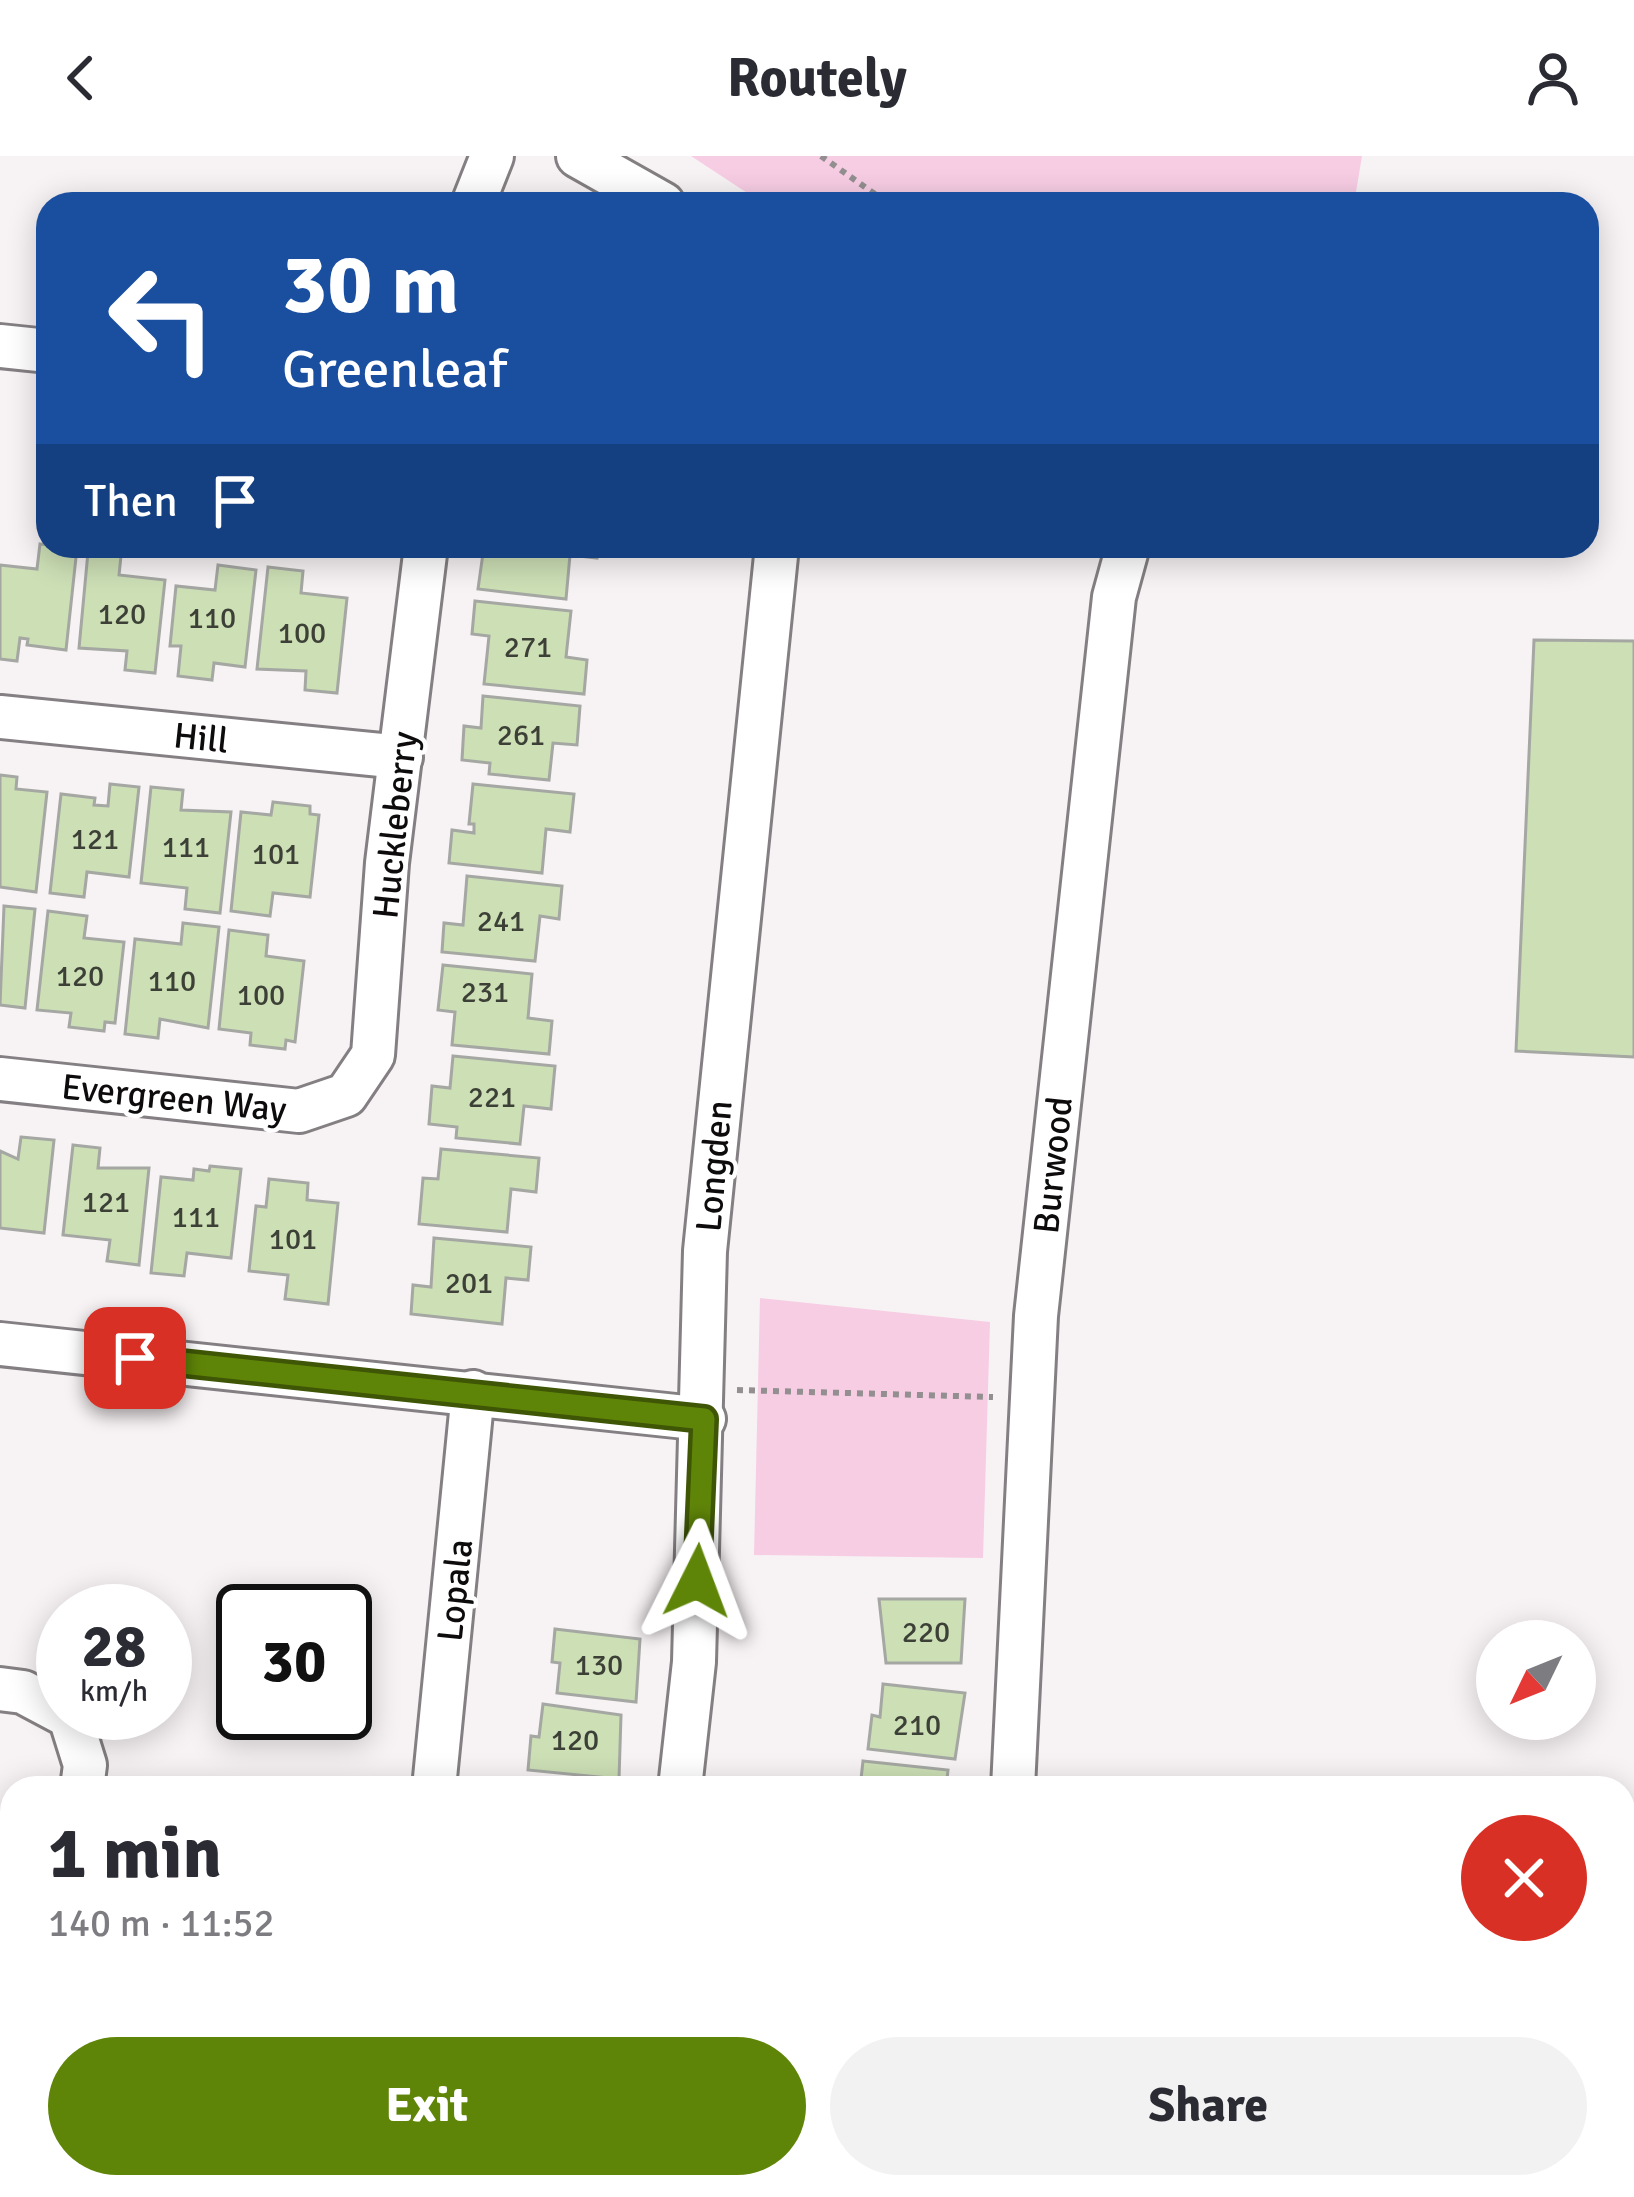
<!DOCTYPE html>
<html lang="en">
<head>
<meta charset="utf-8">
<style>
  body { margin:0; font-family:Signika,sans-serif; background:#f2f2f3; color:#2b2b33; height:100vh; display:flex; flex-direction:column; font-size:45px; white-space:nowrap }
  * { box-sizing:border-box; margin:0 }
  p { font-size:39px; color:#7c7c81 }
  .icon { flex:none; width:66px; height:66px; fill:none; stroke:currentColor; stroke-width:2; stroke-linecap:round; stroke-linejoin:round }
  .map { position:relative; flex:1; overflow:hidden }
  .sheet { position:absolute; left:0px; top:1620px; width:1635px; height:423px; display:flex; flex-direction:column; background:#fff; border-radius:36px 36px 0 0; box-shadow:0 6px 30px #0003 }
  .sheet>* { flex:none }
  .banner { position:absolute; left:36px; top:36px; width:1563px; height:366px; border-radius:36px; box-shadow:0 6px 30px #0003; background:#1a4fa0; color:#fff; overflow:hidden }
  .needle { width:78px; rotate:227deg }
  .buttons { position:absolute; left:1476px; top:1464px; display:grid; gap:24px }
  .buttons a { display:grid; place-items:center; width:120px; height:120px; border-radius:50%; background:#fff; box-shadow:0 6px 30px #0003; font-size:60px }
  .speed { position:absolute; left:36px; top:1428px; display:flex; gap:24px; font-size:60px; font-weight:700; text-align:center }
  .speed>* { display:grid; place-content:center; width:156px; height:156px; border-radius:50%; background:#fff; box-shadow:0 6px 30px #0003; line-height:1 }
  .speed small { font-size:30px; font-weight:400 }
  .speed .limit { border:6px solid #111; border-radius:18px; background:#fff; color:#111 }
  .pin { position:absolute; display:grid; place-items:center; width:102px; height:102px; color:#fff; margin:-51px; border-radius:24px; box-shadow:0 6px 18px #0006 }
  .me { position:absolute; width:132px; margin:-66px; rotate:3deg; stroke-linejoin:round; filter:drop-shadow(0 0 9px #0008) }
  .turn { display:flex; align-items:center; gap:42px; height:252px; padding:0 48px; font-size:54px }
  .turn .icon { width:156px; height:156px; stroke-width:2.5 }
  .turn b { display:block; font-size:84px; line-height:102px }
  .then { display:flex; align-items:center; height:114px; padding:0 48px; background:#0003; gap:24px; font-size:45px }
  .round { display:grid; place-items:center; flex:none; width:126px; height:126px; border-radius:63px; background:#f2f2f3 }
  .head { display:flex; align-items:center; justify-content:space-between; height:204px; padding:0 48px }
  h1 { font-size:72px; font-weight:800; line-height:90px }
  .button { display:flex; gap:24px; margin-top:auto; padding:24px 48px }
  .button a { flex:1; height:138px; border-radius:72px; background:#5f8508; color:#fff; font-size:48px; font-weight:800; line-height:138px; text-align:center }
  .button a+a { background:#f2f2f3; color:#2b2b33 }
  header { display:flex; justify-content:space-between; align-items:center; height:156px; padding:0 48px; background:#fff; font-size:54px; font-weight:800 }
  .map>svg:first-child { display:block }
  .green { fill:#f7cde4 }
  .building { fill:#ccdfb5; stroke:#a5a7a3; stroke-width:3 }
  .lines { fill:none; stroke-linecap:round; stroke-linejoin:round }
  .minor-casing { stroke:#847f82; stroke-width:48 }
  .path { stroke:#938f90; stroke-width:6; stroke-dasharray:6 6; stroke-linecap:butt }
  .minor { stroke:#fff; stroke-width:42 }
  .route-casing { stroke:#3e5605; stroke-width:30 }
  .route { stroke:#5f8508; stroke-width:21 }
  .labels { text-anchor:middle; stroke-width:9; stroke-linejoin:round; paint-order:stroke }
  .number-label { font-size:30px; fill:#3d4036 }
  .street-label { font-size:36px; fill:#0d0b0c; stroke:#fff }
</style>
</head>
<body>
<header><svg class="icon" aria-label="back" viewBox="0 0 24 24"><path d="M15 5l-7 7 7 7"/></svg>Routely<svg class="icon" aria-label="person" viewBox="0 0 24 24"><circle cx="12" cy="8" r="4"/><path d="M4 21q1-7 8-7t8 7"/></svg></header>
<div class="map">
<svg width="1634" height="2041" viewBox="0 0 1634 2041">
  <rect width="100%" height="100%" fill="#f7f2f4"/>
  <g class="green">
    <polygon points="691,0 1362,0 1354,48 764,48"/>
    <polygon points="760,1142 990,1166 983,1402 754,1399"/>
    <polygon points="452,2031 1204,2031 1203,2041 451,2041"/>
  </g>
  <g class="building">
    <polygon points="40,388 77,392 66,494 27,489 28,483 20,482 17,505 0,503 0,409 37,413"/>
    <polygon points="484,390 499,391 598,390 597,402 570,399 566,443 478,433"/>
    <polygon points="88,396 121,400 119,419 165,424 155,517 125,514 127,495 79,492"/>
    <polygon points="218,409 256,414 245,511 214,507 212,524 178,520 181,490 170,490 176,430 215,434"/>
    <polygon points="268,411 303,415 301,437 347,442 337,537 305,534 306,515 257,513"/>
    <polygon points="475,445 571,455 566,501 587,504 584,538 484,528 489,480 472,478"/>
    <polygon points="1534,484 1634,485 1634,901 1516,895"/>
    <polygon points="483,540 580,550 577,589 553,587 549,624 489,618 490,607 462,604 464,570 481,572"/>
    <polygon points="0,619 17,621 16,633 47,636 36,736 0,731"/>
    <polygon points="110,628 139,631 129,721 87,716 84,741 50,737 61,638 95,642 94,649 108,650"/>
    <polygon points="473,628 574,638 570,676 546,673 542,717 449,707 452,674 474,677 474,668 469,668"/>
    <polygon points="151,631 183,634 181,654 231,656 220,757 185,753 187,732 141,727"/>
    <polygon points="273,646 310,650 310,658 319,659 310,741 273,737 270,760 231,755 241,656 271,659"/>
    <polygon points="467,720 562,730 559,763 540,760 535,805 442,796 444,767 463,769"/>
    <polygon points="4,750 35,753 25,852 0,849"/>
    <polygon points="48,755 87,760 84,782 124,786 115,867 105,866 104,875 69,871 71,857 37,854"/>
    <polygon points="183,767 219,771 208,872 160,863 158,882 125,878 135,783 181,788"/>
    <polygon points="229,774 268,779 266,800 304,805 295,886 286,884 285,893 250,889 251,877 219,873"/>
    <polygon points="443,809 532,818 528,862 552,865 549,898 452,889 455,856 438,854"/>
    <polygon points="453,900 555,910 551,953 524,950 520,988 456,982 457,971 429,968 432,930 450,932"/>
    <polygon points="21,981 54,984 44,1077 0,1072 0,995 18,1003"/>
    <polygon points="73,989 100,992 98,1012 149,1012 139,1109 107,1105 110,1084 63,1079"/>
    <polygon points="441,993 539,1002 536,1036 511,1033 507,1076 419,1068 423,1022 438,1023"/>
    <polygon points="210,1010 241,1013 231,1102 187,1097 184,1120 151,1117 161,1021 193,1024 194,1013 209,1015"/>
    <polygon points="269,1023 308,1027 307,1044 338,1047 328,1148 285,1143 288,1119 249,1115 256,1050 266,1051"/>
    <polygon points="434,1082 531,1091 528,1124 506,1122 502,1168 411,1158 413,1129 431,1131"/>
    <polygon points="879,1443 965,1443 961,1507 886,1507"/>
    <polygon points="555,1473 640,1483 636,1546 557,1537 560,1507 552,1506"/>
    <polygon points="883,1528 965,1537 955,1603 868,1593 872,1559 880,1561"/>
    <polygon points="543,1548 621,1559 619,1623 528,1614 531,1580 539,1581"/>
    <polygon points="863,1605 948,1614 946,1632 860,1632"/>
    <polygon points="530,1624 602,1632 530,1632"/>
    <polygon points="1633,1994 1634,2041 1627,2041"/>
    <polygon points="1429,2031 1574,2031 1573,2041 1428,2041"/>
  </g>
  <g class="lines">
    <defs>
      <g id="minor">
        <polyline points="578,0 663,48"/>
        <polyline points="473,48 492,0"/>
        <polyline points="0,190 48,195"/>
        <polyline points="0,561 401,601"/>
        <polyline points="0,923 299,955 346,939 373,899 387,707 426,390"/>
        <polyline points="0,1188 704,1263"/>
        <polyline points="0,1533 23,1536 70,1561 85,1609 82,1632"/>
        <polyline points="434,1632 473,1236"/>
        <polyline points="680,1632 694,1506 705,1095 777,390"/>
        <polyline points="1013,1632 1036,1160 1114,441 1128,390"/>
        <polyline points="0,2031 100,2041"/>
        <polyline points="394,2041 395,2031"/>
      </g>
    </defs>
    <use href="#minor" class="minor-casing"/>
    <g class="path">
      <polyline points="821,0 889,48"/>
      <polyline points="737,1234 993,1241"/>
    </g>
    <use href="#minor" class="minor"/>
  </g>
  <g class="lines">
    <defs>
      <polyline id="route" points="135,1202 704,1263 697,1425"/>
    </defs>
    <use href="#route" class="route-casing"/>
    <use href="#route" class="route"/>
  </g>
  <g class="labels">
    <g class="number-label">
      <text x="122" y="468">120</text>
      <text x="212" y="472">110</text>
      <text x="302" y="487">100</text>
      <text x="528" y="501">271</text>
      <text x="521" y="589">261</text>
      <text x="95" y="693">121</text>
      <text x="186" y="701">111</text>
      <text x="276" y="708">101</text>
      <text x="501" y="775">241</text>
      <text x="80" y="830">120</text>
      <text x="172" y="835">110</text>
      <text x="485" y="846">231</text>
      <text x="261" y="849">100</text>
      <text x="492" y="951">221</text>
      <text x="106" y="1056">121</text>
      <text x="196" y="1071">111</text>
      <text x="293" y="1093">101</text>
      <text x="469" y="1137">201</text>
      <text x="926" y="1486">220</text>
      <text x="599" y="1519">130</text>
      <text x="917" y="1579">210</text>
      <text x="575" y="1594">120</text>
    </g>
    <g class="street-label">
      <text transform="translate(201 581) rotate(6)" y="13">Hill</text>
      <text transform="translate(394 669) rotate(-84)" y="13">Huckleberry</text>
      <text transform="translate(174 941) rotate(6)" y="13">Evergreen Way</text>
      <text transform="translate(1052 1009) rotate(-84)" y="13">Burwood</text>
      <text transform="translate(713 1010) rotate(-85)" y="13">Longden</text>
      <text transform="translate(454 1434) rotate(-84)" y="13">Lopala</text>
    </g>
  </g>
</svg>
<div class="buttons">
<a><svg class="needle" viewBox="-14 -14 28 28"><path d="M0-13l5 13h-10z" fill="#e53935"/><path d="M0 13l5-13h-10z" fill="#7c7c81"/></svg></a>
</div>
<div class="speed"><div>28<small>km/h</small></div><div class="limit">30</div></div>
<div class="pin" style="left:135px;top:1202px;background:#d93025"><svg class="icon" aria-label="arrive" viewBox="0 0 24 24"><path d="M6 21V4h12l-3 4 3 4H6"/></svg></div>
<svg class="me" style="left:697px;top:1425px" viewBox="-20 -20 40 40"><path d="M0-17L14 15 0 8-14 15z" fill="#5f8508" stroke="#fff" stroke-width="4"/></svg>
<div class="banner">
<div class="turn"><svg class="icon" aria-label="left" viewBox="0 0 24 24"><path d="M17 20v-9H6M10 6l-5 5 5 5"/></svg><div><b>30 m</b>Greenleaf</div></div>
<div class="then">Then<svg class="icon" aria-label="arrive" viewBox="0 0 24 24"><path d="M6 21V4h12l-3 4 3 4H6"/></svg></div>
</div>
<section class="sheet">
<div class="head"><div><h1>1 min</h1><p>140 m · 11:52</p></div><a class="round" style="background:#d93025;color:#fff"><svg class="icon" aria-label="close" viewBox="0 0 24 24"><path d="M6 6l12 12M18 6L6 18"/></svg></a></div>
<div class="button"><a>Exit</a><a>Share</a></div>
</section>
</div>
</body>
</html>
